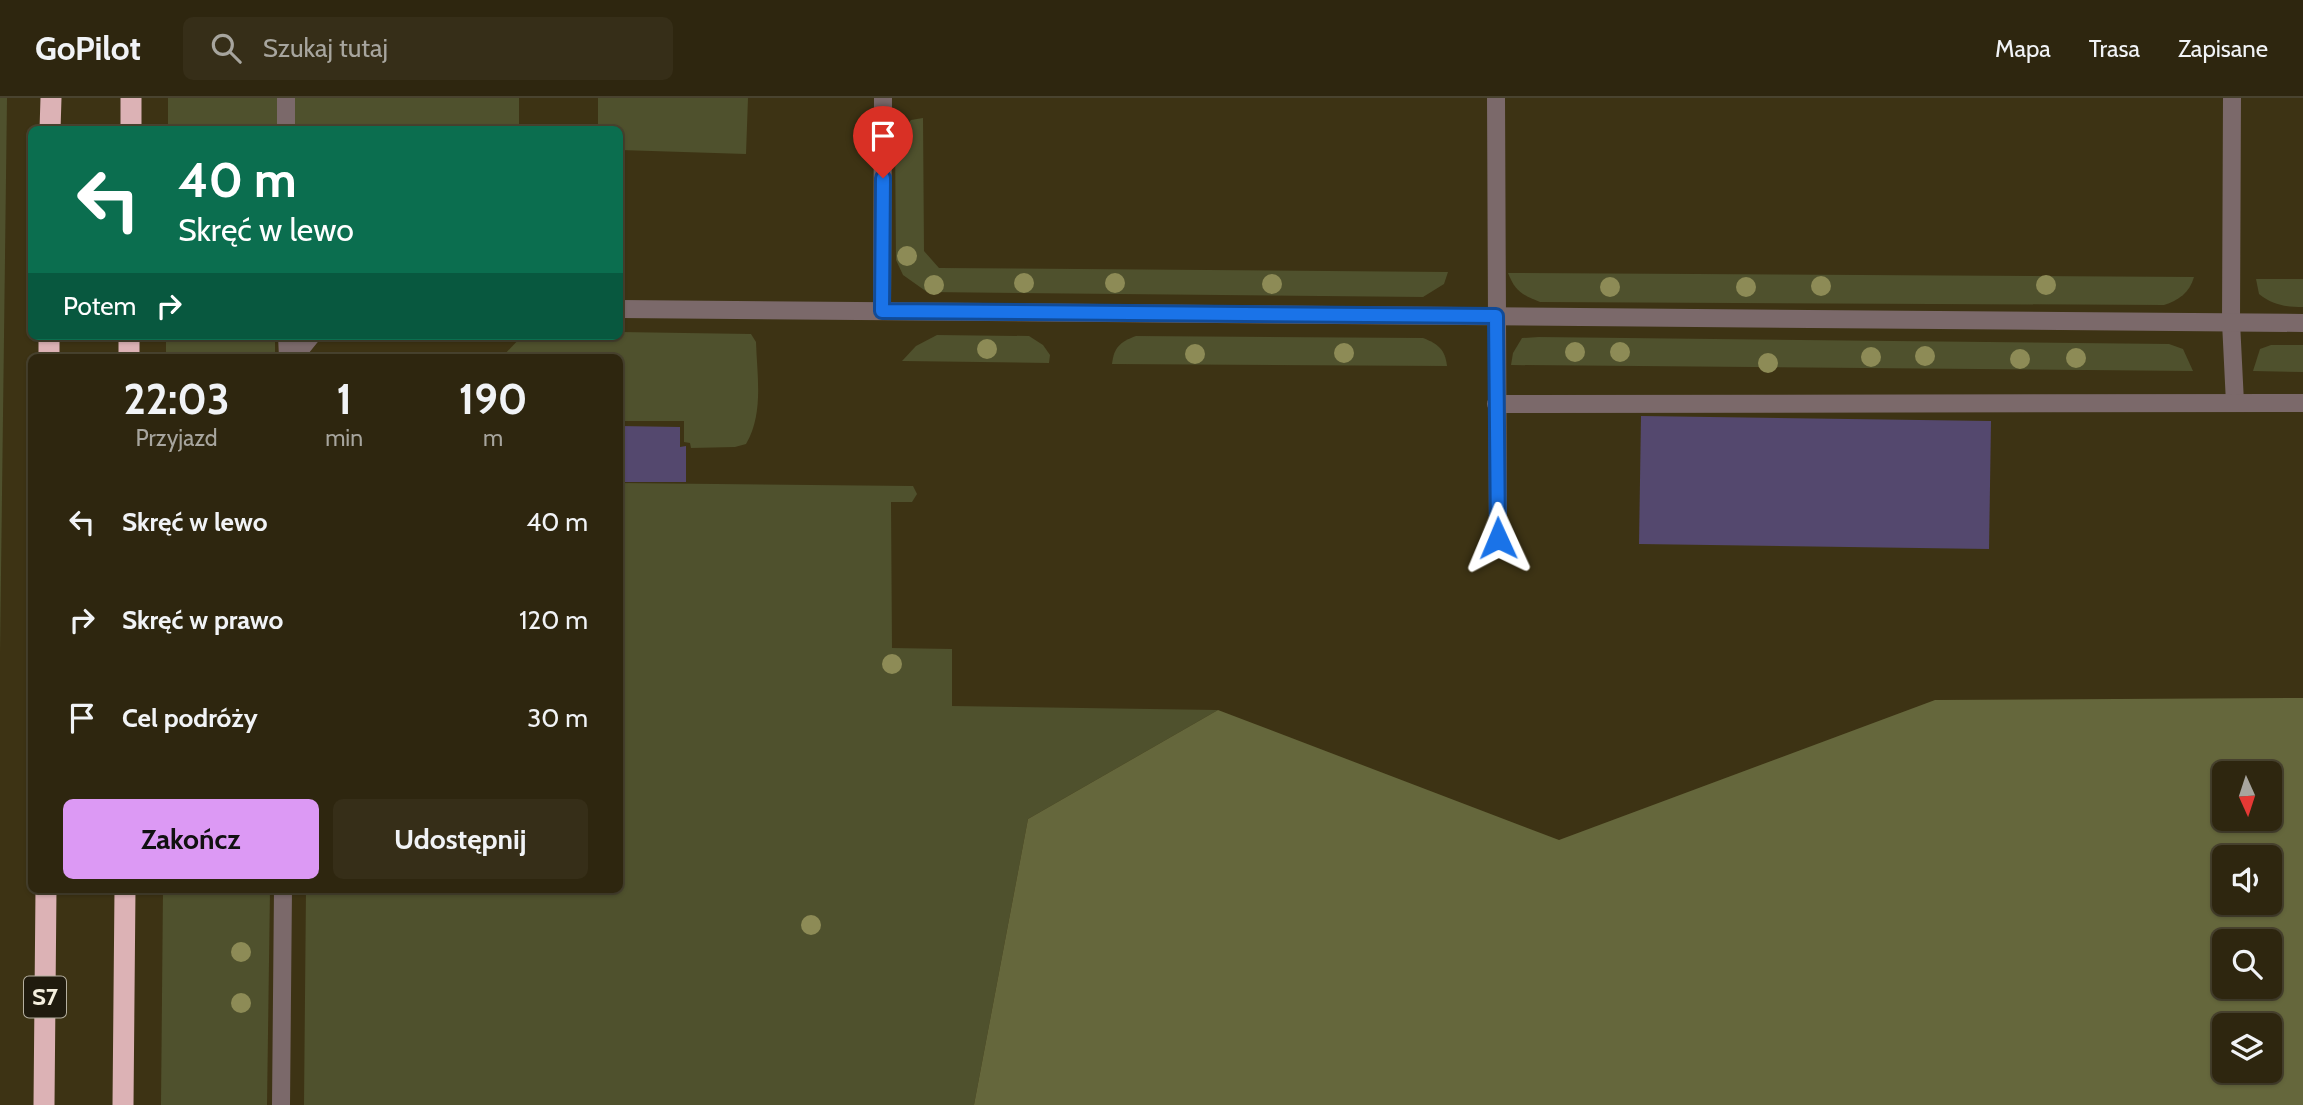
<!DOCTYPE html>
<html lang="pl">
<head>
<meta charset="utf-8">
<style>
  body { margin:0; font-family:Cabin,sans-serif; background:#362e18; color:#f1f3f6; height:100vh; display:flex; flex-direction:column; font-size:26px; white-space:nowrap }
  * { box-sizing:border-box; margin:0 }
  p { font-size:23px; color:#a7a59e }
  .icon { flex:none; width:38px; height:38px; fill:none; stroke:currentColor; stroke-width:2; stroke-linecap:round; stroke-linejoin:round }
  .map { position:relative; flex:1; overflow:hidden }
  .side { position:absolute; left:28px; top:256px; width:595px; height:539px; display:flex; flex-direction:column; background:#2e260f; border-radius:10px; box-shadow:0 2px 5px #0004,0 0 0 2px #49432f }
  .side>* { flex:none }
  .banner { position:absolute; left:28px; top:28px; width:595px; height:214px; border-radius:10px; box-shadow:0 2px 5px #0004,0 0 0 2px #49432f; background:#0b6e4f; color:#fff; overflow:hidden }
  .needle { width:46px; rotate:177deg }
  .controls { position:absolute; left:2212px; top:663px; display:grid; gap:14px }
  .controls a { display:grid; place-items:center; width:70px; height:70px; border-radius:10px; background:#2e260f; box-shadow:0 2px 5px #0004,0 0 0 2px #49432f; font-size:35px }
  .pin { position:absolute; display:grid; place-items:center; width:60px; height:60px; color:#fff; margin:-72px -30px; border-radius:50% 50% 50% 0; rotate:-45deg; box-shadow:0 0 7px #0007 }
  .pin .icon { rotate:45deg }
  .me { position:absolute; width:77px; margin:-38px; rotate:359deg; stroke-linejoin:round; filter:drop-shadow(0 0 5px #0008) }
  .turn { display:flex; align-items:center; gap:24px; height:147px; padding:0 35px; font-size:32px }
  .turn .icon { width:91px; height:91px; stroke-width:2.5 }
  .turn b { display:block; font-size:49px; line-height:60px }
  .then { display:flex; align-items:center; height:66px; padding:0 35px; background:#0003; gap:14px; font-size:26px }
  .eta { display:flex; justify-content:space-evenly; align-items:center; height:119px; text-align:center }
  .eta b { font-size:42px; font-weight:700; line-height:49px }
  .cta { display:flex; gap:14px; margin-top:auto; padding:14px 35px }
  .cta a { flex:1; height:80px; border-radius:10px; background:#dc99f4; color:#111; font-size:28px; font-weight:700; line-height:80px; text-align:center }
  .cta a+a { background:#362e18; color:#f1f3f6 }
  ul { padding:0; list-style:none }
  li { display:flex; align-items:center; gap:21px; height:98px; padding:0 35px }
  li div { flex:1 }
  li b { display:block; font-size:26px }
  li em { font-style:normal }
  header { display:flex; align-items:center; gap:42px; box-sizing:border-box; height:98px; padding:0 35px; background:#2e260f; border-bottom:2px solid #49432f }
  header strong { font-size:33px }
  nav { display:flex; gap:38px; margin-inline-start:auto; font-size:24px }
  .search { width:490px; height:63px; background:#362e18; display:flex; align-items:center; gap:18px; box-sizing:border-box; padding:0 24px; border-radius:10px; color:#a7a59e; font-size:26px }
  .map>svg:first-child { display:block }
  .green { fill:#4f512d }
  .forest { fill:#65673c; fill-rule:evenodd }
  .building { fill:#54486e }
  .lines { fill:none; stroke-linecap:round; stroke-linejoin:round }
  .minor { stroke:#7b696a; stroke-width:18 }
  .highway { stroke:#dcb2b5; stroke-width:21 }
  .tree { fill:#8d8b56 }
  .route-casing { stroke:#114b97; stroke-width:18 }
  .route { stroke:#1a73e8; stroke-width:12 }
  .labels { text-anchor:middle; stroke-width:7; stroke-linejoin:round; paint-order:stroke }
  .shield { fill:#201b0e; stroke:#b6b0a0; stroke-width:2 }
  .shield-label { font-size:24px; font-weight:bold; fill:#f6f0de }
</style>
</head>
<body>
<header>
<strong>GoPilot</strong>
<div class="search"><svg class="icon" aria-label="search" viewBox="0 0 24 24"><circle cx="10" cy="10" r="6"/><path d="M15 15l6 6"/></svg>Szukaj tutaj</div>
<nav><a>Mapa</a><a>Trasa</a><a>Zapisane</a></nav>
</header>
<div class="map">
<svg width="2303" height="1007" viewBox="0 0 2303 1007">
  <rect width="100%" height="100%" fill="#3d3314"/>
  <g class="green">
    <polygon points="0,0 7,0 0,556"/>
    <polygon points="168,0 519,0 519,31 168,32"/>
    <polygon points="598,0 748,0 746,56 620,52 620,32 598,31"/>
    <polygon points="923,20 924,153 939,170 1448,174 1444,186 1423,199 927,194 903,177 896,162 895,41 911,22"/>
    <path d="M1508,175L2194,179C2190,194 2178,203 2164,207L1540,204C1522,197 1515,193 1508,175Z"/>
    <path d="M2256,181H2303V209C2285,209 2273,207 2259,196Z"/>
    <path d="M620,234L751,236L756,244C757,278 764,315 746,346L735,349L691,350L690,345L684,344V323H620V259H502L522,238H620Z"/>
    <polygon points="937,237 1029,238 1043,247 1050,257 1049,265 902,263 916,248"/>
    <rect x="166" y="238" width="109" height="21"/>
    <path d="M1136,238L1423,240C1438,246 1445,251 1447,268L1112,266C1114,249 1120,244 1136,238Z"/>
    <polygon points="1539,239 2169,246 2183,251 2193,273 1511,267 1513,255 1522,240"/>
    <polygon points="2271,247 2303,247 2303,274 2253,273 2260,251"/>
    <polygon points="620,385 913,388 917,396 912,404 891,404 892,550 952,551 952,608 1218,612 1028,721 974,1007 304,1007 306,791 620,791"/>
    <polygon points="163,791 270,791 267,1007 161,1007"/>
  </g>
  <path class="forest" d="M2303,600V1007H974L1028,721L1218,612L1559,742L1935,602ZM2224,676H2270V721H2224ZM2224,760H2270V805H2224ZM2224,844H2270V889H2224ZM2224,928H2270V973H2224Z"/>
  <g class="building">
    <polygon points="1641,318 1991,323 1989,451 1639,446"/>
    <polygon points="620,328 680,329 680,349 686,348 686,384 620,384"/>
  </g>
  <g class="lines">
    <g class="minor">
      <polyline points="1496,0 1498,440"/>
      <polyline points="2232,0 2231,224 2235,305"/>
      <polyline points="286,32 286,0"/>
      <polyline points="620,211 2303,225"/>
      <polyline points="882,213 883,0"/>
      <polyline points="287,238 288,259"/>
      <polyline points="294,259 311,238"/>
      <polyline points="1496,306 2303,305"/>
      <polyline points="281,1007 283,791"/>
    </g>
    <g class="highway">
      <polyline points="50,32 51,0"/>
      <polyline points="131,32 131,0"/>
      <polyline points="49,259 49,238"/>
      <polyline points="129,259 129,238"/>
      <polyline points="44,1007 46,791"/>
      <polyline points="123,1007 125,791"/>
    </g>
  </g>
  <g class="tree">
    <circle cx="907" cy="158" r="10"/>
    <circle cx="1024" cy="185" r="10"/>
    <circle cx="1115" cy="185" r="10"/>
    <circle cx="1272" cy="186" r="10"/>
    <circle cx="934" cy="187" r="10"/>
    <circle cx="2046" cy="187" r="10"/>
    <circle cx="1821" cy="188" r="10"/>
    <circle cx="1610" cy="189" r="10"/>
    <circle cx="1746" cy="189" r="10"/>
    <circle cx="987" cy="251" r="10"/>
    <circle cx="1575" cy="254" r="10"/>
    <circle cx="1620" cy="254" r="10"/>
    <circle cx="1344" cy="255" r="10"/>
    <circle cx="1195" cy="256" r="10"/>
    <circle cx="1925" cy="258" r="10"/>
    <circle cx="1871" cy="259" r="10"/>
    <circle cx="2076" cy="260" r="10"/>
    <circle cx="2020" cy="261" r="10"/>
    <circle cx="1768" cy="265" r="10"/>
    <circle cx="892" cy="566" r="10"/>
    <circle cx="811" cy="827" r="10"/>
    <circle cx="241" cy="854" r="10"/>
    <circle cx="241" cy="905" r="10"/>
  </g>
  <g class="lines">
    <defs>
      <polyline id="route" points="883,80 882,213 1496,218 1498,440"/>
    </defs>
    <use href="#route" class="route-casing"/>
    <use href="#route" class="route"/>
  </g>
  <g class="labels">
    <rect class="shield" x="24" y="878.5" width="42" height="41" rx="5"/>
    <g class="shield-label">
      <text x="45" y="907">S7</text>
    </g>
  </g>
</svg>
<div class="controls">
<a><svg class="needle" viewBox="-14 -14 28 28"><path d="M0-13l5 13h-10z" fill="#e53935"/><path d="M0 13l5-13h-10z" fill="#a7a59e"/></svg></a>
<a><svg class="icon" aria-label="sound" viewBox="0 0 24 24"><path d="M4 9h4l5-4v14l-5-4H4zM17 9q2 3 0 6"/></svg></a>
<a><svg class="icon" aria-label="search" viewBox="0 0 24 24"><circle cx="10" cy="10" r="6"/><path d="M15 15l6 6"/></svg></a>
<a><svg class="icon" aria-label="layers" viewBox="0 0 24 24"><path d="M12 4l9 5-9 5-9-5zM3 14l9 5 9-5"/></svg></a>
</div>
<div class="pin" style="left:883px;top:80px;background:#d93025"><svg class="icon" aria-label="arrive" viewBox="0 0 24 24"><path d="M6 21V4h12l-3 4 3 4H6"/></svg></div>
<svg class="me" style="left:1498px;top:440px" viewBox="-20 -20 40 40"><path d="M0-17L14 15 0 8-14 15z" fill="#1a73e8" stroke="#fff" stroke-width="4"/></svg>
<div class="banner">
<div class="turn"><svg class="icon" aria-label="left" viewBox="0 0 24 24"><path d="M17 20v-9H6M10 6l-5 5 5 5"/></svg><div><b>40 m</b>Skręć w lewo</div></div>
<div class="then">Potem<svg class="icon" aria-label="right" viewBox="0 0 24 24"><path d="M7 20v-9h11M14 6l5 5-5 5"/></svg></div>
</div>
<section class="side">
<div class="eta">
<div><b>22:03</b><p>Przyjazd</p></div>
<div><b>1</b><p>min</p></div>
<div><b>190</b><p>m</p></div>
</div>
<ul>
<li><svg class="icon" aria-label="left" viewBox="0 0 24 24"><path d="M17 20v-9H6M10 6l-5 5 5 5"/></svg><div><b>Skręć w lewo</b></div><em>40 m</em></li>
<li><svg class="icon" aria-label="right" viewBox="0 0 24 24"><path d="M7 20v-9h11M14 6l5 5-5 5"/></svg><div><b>Skręć w prawo</b></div><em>120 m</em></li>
<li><svg class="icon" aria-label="arrive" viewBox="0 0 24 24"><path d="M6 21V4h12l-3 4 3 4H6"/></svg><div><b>Cel podróży</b></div><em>30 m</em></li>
</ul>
<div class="cta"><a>Zakończ</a><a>Udostępnij</a></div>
</section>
</div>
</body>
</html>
